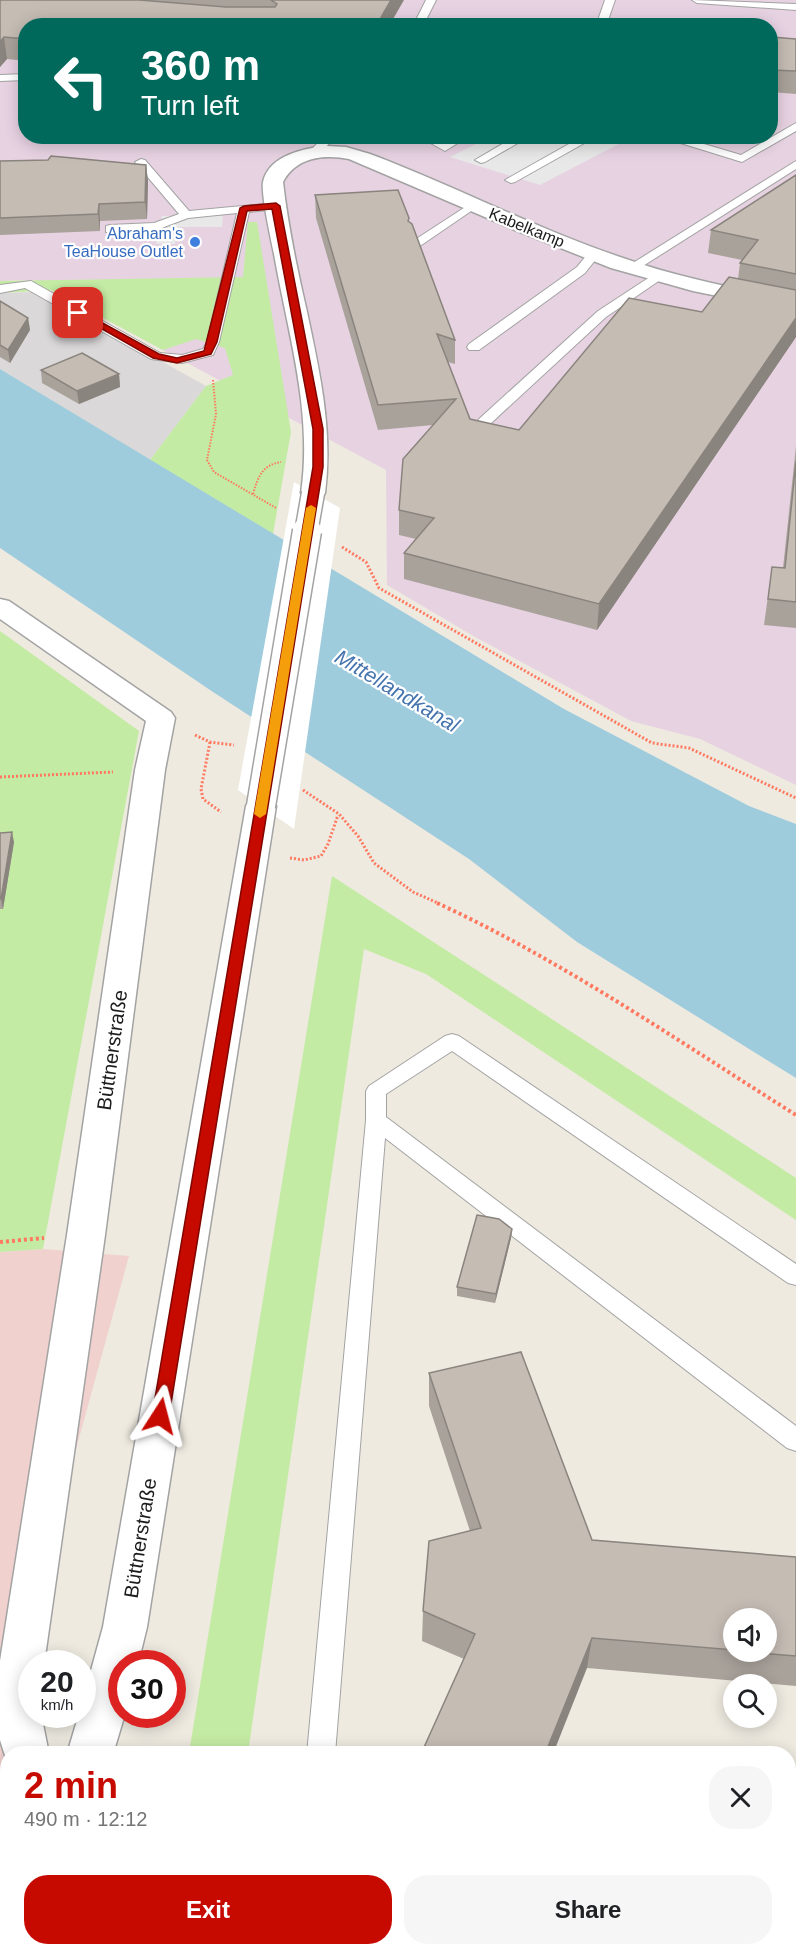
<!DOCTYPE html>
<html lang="en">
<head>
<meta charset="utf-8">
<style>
  body { margin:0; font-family:Helvetica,sans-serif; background:#f6f6f6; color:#202124; height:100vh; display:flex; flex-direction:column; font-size:22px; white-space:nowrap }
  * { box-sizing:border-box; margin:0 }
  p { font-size:20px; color:#757577 }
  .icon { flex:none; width:33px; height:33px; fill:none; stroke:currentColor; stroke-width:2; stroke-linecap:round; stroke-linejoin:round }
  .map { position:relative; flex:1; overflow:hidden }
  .sheet { position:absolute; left:0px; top:1746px; width:796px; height:210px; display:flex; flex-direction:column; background:#fff; border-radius:24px 24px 0 0; box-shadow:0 3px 15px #0003 }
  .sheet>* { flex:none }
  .hud { position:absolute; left:18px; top:18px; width:760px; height:126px; border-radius:24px; box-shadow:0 3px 15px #0003; background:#00695c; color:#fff; overflow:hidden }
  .buttons { position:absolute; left:723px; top:1608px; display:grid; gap:12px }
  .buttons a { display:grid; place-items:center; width:54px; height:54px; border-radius:50%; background:#fff; box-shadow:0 3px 15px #0003; font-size:30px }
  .speed { position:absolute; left:18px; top:1650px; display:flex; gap:12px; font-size:30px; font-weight:700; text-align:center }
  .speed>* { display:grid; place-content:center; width:78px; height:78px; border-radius:50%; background:#fff; box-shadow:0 3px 15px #0003; line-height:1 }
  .speed small { font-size:15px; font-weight:400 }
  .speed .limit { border:9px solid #d22; background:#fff; color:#111 }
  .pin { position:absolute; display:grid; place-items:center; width:51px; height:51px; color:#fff; margin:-26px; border-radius:12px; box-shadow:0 3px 9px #0006 }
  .me { position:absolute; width:66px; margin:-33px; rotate:9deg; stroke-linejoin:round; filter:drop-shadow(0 0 4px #0008) }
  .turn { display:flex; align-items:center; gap:21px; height:126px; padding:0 24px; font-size:27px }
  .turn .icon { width:78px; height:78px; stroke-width:2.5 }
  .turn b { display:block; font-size:42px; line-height:51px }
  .round { display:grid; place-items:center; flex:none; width:63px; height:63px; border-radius:24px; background:#f6f6f6 }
  .overview { display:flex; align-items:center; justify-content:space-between; height:102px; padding:0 24px }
  h1 { font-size:36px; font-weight:600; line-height:45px; color:#c70a00 }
  .action { display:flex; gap:12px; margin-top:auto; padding:12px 24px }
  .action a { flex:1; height:69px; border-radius:24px; background:#c70a00; color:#fff; font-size:24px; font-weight:600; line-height:69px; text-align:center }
  .action a+a { background:#f6f6f6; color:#202124 }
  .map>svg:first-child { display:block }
  .residential { fill:#dad8d8 }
  .commercial { fill:#f0d1ce }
  .industrial { fill:#e7d2e2; fill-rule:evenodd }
  .grass { fill:#c3eba3 }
  .parking { fill:#e8e8e8 }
  .water { fill:#9fccdd }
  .pier { fill:#fff }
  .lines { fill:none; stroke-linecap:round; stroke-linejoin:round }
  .lane-casing { stroke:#a3a3a3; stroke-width:2 }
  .street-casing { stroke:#a3a3a3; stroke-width:3 }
  .path-far3 { stroke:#ff7960; stroke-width:2; stroke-dasharray:1.5 1.5; stroke-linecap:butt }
  .path-far2 { stroke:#ff7960; stroke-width:3; stroke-dasharray:2 2; stroke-linecap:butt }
  .path-far1 { stroke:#ff7960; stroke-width:4; stroke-dasharray:3 3; stroke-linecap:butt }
  .path { stroke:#ff7960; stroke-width:5; stroke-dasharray:4 4; stroke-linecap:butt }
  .lane { fill:#fff; fill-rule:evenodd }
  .street { fill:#fff; fill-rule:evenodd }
  .street-bridge-far1-casing { stroke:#a3a3a3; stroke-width:25; stroke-linecap:butt }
  .street-bridge-casing { stroke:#a3a3a3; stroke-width:31; stroke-linecap:butt }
  .street-bridge-far1 { stroke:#fff; stroke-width:22 }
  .street-bridge { stroke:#fff; stroke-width:28 }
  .wall { fill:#a9a29b; fill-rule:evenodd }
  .shaded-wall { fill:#8a847e }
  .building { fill:#c5bcb4; stroke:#8a847e; stroke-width:1.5 }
  .route { fill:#c70a00; stroke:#810600; stroke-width:1.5 }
  .slow { fill:#f59e0b }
  .shop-dot { fill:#3f7fe0; stroke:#fff; stroke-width:2 }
  .labels { text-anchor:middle; stroke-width:4.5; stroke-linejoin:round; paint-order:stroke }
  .far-street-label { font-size:16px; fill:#1c1c1c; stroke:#fff }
  .far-shop-label { font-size:16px; fill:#366cbe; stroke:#fff; text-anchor:end }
  .street-label { font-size:20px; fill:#1c1c1c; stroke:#fff }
  .water-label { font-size:21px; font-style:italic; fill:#4574ae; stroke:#fff }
</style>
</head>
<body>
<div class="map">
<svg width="796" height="1956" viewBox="0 0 796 1956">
  <rect width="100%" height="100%" fill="#eeeae0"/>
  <polygon class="residential" points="37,292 206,386 150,460 0,369 0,293"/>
  <polygon class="commercial" points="43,1249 129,1256 27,1628 8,1754 8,1948 0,1956 0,1252"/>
  <path class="industrial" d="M0,0H796V785L700,739L631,721L475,637L387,585L386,470L33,280L0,281ZM26,26H771V136H26Z"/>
  <g class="grass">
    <polygon points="248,222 257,222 291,432 273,534 150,460 206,386 233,375 225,348 196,339 163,350 51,290 0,293 0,281 243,277"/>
    <polygon points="0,631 139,731 43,1249 0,1252"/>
    <polygon points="332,876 796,1178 796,1220 426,974 364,949 248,1753 189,1753"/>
    <polygon points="796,1907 796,1956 285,1956 364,1948 789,1948 789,1908"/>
  </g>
  <g class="parking">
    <polygon points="490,137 632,137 540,185 450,157"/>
    <polygon points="162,216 223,216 222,227 178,227 175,244 156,244"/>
  </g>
  <polygon class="water" points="0,369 564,709 749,806 796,824 796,1078 577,942 469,859 213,692 0,548"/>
  <polygon class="pier" points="294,482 340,508 294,829 238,790"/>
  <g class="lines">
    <defs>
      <g id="lane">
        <polygon points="426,0 436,0 423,26 413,26"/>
        <polygon points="605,0 615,0 606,26 596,26"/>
        <polygon points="692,0 796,4 796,10 697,3"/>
        <polygon points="26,74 26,80 0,81 0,75"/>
        <polygon points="796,123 796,131 742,162 658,136 677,136 741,155"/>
        <polygon points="324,136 336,136 324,149 323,155 315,155 313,148"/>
        <polygon points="418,136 432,136 445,143 456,136 469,136 445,151"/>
        <polygon points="516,136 530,136 485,162 481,163 475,160"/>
        <polygon points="583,136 597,136 515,182 511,183 505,180"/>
        <polygon points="141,159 145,160 189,211 276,203 282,206 276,209 249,212 219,342 213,355 182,363 151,359 25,288 0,293 0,285 31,281 160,353 182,355 203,349 207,342 237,213 188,218 156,230 106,232 106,226 110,225 154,223 179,214 135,162"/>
        <polygon points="796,161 796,169 635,271 631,272 625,268"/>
        <polygon points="473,202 479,205 477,207 420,246 416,247 410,243"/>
        <polygon points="594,250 600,254 585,273 479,350 469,350 467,347 469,344 577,267 590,251"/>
        <polygon points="659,271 665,275 663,278 606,317 489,425 479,425 477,422 479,419 598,311"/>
        <polygon points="452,1034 459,1036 796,1264 796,1285 788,1283 452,1051 386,1094 386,1117 796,1426 796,1451 787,1448 385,1138 335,1754 307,1754 366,1120 366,1091 369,1086 445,1036"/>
        <rect x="789" y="1828" width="7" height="28"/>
      </g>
      <g id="street">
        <path d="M327,146L346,147L370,154C455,186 536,229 623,258C679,278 738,289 796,300V312L693,291L611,268L515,230L349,159C324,154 296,157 283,182C288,226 297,269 307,312C320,373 333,431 325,493L322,498L313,500L304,498L301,493C313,412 288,334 274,254C271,240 261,194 263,182C269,155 305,148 327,146Z"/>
        <polygon points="0,599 9,601 171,712 175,718 165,770 105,1235 44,1664 32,1664 32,1714 41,1714 49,1754 8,1754 8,1765 0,1740 0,1661 67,1235 135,770 146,721 0,619"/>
        <polygon points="261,796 272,799 276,806 147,1627 138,1664 122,1664 122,1714 125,1714 113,1754 67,1754 79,1714 82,1714 82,1703 103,1627 246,806 250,799"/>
        <polygon points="8,1925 8,1948 37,1948 34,1956 0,1956 0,1928"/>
      </g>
    </defs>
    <use href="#lane" class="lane-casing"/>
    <use href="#street" class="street-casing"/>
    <g class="path-far3">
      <polyline points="213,380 216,414 207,460 214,472 276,508"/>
      <path d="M253,494C258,477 262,465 281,462"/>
    </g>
    <g class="path-far2">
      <polyline points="342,547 366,562 379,588 652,743 689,748 796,798"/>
      <polyline points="195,735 210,742 234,745"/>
      <polyline points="210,742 201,789 203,799 221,812"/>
      <polyline points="0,777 113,772"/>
      <polyline points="303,790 339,814 358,836 374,863 413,892 440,904"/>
      <polyline points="290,858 304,860 321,856 328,844 338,815"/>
    </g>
    <g class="path-far1">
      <path d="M437,903C563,961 678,1041 796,1115"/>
      <polyline points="0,1242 44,1238"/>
    </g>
    <polyline class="path" points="64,1956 67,1948"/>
    <use href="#lane" class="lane"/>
    <use href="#street" class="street"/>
    <defs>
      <polyline id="street-bridge-far1" points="306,533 313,493"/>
      <polyline id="street-bridge" points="261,806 307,531"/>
    </defs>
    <use href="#street-bridge-far1" class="street-bridge-far1-casing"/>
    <use href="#street-bridge" class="street-bridge-casing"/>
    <use href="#street-bridge-far1" class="street-bridge-far1"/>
    <use href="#street-bridge" class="street-bridge"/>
  </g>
  <g class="wall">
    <polygon points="0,0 404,0 26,26 26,61 7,59 0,67"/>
    <polygon points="771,37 796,39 796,94 771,92"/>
    <polygon points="0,161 146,165 148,181 147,219 100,221 100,231 0,235"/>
    <polygon points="796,175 796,337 597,630 404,579 404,553 416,539 399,535 399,510 433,425 378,430 316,218 315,195 409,218 409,222 455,340 455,364 448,362 470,419 519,430 702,312 738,279 740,263 742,260 708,253 711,230"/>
    <polygon points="0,301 28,318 30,330 10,363 0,357"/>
    <polygon points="41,370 119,374 120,387 79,404 42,383"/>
    <polygon points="796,446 796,628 764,625 772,567 783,568"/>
    <polygon points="0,833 14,842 3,909 0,909"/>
    <polygon points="512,1229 511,1238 495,1303 457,1296 457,1287"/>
    <path d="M429,1373L592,1540L796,1557V1686L587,1668L464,1659L422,1641L423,1611L470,1531L429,1406ZM734,1618L766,1652H734Z"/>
  </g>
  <g class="shaded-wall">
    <polygon points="391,0 404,0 389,26 376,26"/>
    <polygon points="4,37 7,59 0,67 0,42"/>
    <polygon points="146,165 148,181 147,219 145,202"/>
    <polygon points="99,204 100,221 100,231 98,214"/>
    <polygon points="28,318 30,330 10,363 8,350"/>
    <polygon points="796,318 796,337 597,630 599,604"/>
    <polygon points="119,374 120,387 79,404 77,391"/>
    <polygon points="12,832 14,842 3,909 1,899"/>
    <polygon points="512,1229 511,1238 495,1303 496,1294"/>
    <polygon points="592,1638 587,1668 553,1754 545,1754"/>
  </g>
  <g class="building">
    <polygon points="0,0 139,0 226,7 275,7 277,4 271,0 391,0 376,26 26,26 26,39 4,37 0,42"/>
    <polygon points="771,37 796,39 796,71 771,70"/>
    <polygon points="51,156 146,165 145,202 99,204 98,214 0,218 0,161 48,160"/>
    <polygon points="796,175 796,274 740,263 758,240 711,230"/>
    <polygon points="398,190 409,218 408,221 412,224 455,340 437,334 470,419 519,430 629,298 702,312 729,277 796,290 796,318 599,604 404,553 434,518 399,510 403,459 456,399 378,405 315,195"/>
    <polygon points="0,301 28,318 8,350 0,345"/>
    <polygon points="82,353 119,374 77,391 41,370"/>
    <polygon points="796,461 796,602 768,599 772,567 785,568"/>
    <polygon points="12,832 1,899 0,899 0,833"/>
    <polygon points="477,1215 499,1219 512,1229 496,1294 457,1287"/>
    <polygon points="521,1352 592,1540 796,1557 796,1656 745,1652 766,1652 766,1618 734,1618 734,1650 592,1638 545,1754 421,1754 475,1634 423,1611 429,1541 481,1528 429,1373"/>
  </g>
  <polygon class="route" points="276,203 280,206 323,429 323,467 169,1416 166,1421 160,1423 154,1421 152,1416 313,467 313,429 272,209 247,211 217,342 211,354 177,363 153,358 74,313 81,311 159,354 177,358 204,351 240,208 244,206"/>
  <polygon class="slow" points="311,505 316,508 266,814 260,818 254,814 306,508"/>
  <circle class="shop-dot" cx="195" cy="242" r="6"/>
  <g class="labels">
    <g class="far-street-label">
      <text transform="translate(527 227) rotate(22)" y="6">Kabelkamp</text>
    </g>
    <g class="far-shop-label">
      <text x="183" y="239">Abraham's<tspan x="183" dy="18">TeaHouse Outlet</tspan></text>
    </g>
    <g class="street-label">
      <text transform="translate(112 1050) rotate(-82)" y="7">Büttnerstraße</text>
      <text transform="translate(140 1538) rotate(-81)" y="7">Büttnerstraße</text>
    </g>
    <g class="water-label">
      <text transform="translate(397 691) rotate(31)" y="7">Mittellandkanal</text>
    </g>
  </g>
</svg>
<div class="buttons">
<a><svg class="icon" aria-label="sound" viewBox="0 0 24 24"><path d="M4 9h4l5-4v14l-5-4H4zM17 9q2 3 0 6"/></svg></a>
<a><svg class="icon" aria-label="search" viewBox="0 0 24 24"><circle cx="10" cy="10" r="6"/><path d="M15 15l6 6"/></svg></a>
</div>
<div class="speed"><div>20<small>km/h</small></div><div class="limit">30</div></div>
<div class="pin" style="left:78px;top:313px;background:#d93025"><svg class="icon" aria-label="arrive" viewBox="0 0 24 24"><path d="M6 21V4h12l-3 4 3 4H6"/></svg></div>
<svg class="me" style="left:160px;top:1416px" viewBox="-20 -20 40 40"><path d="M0-17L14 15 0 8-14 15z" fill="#c70a00" stroke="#fff" stroke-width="4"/></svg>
<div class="hud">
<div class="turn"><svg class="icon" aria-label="left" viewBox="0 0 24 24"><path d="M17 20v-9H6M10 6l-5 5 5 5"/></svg><div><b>360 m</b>Turn left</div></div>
</div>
<section class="sheet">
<div class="overview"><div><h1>2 min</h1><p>490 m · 12:12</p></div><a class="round"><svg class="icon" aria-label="close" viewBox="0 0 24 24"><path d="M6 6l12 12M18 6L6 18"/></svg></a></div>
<div class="action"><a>Exit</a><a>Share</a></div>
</section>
</div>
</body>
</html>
